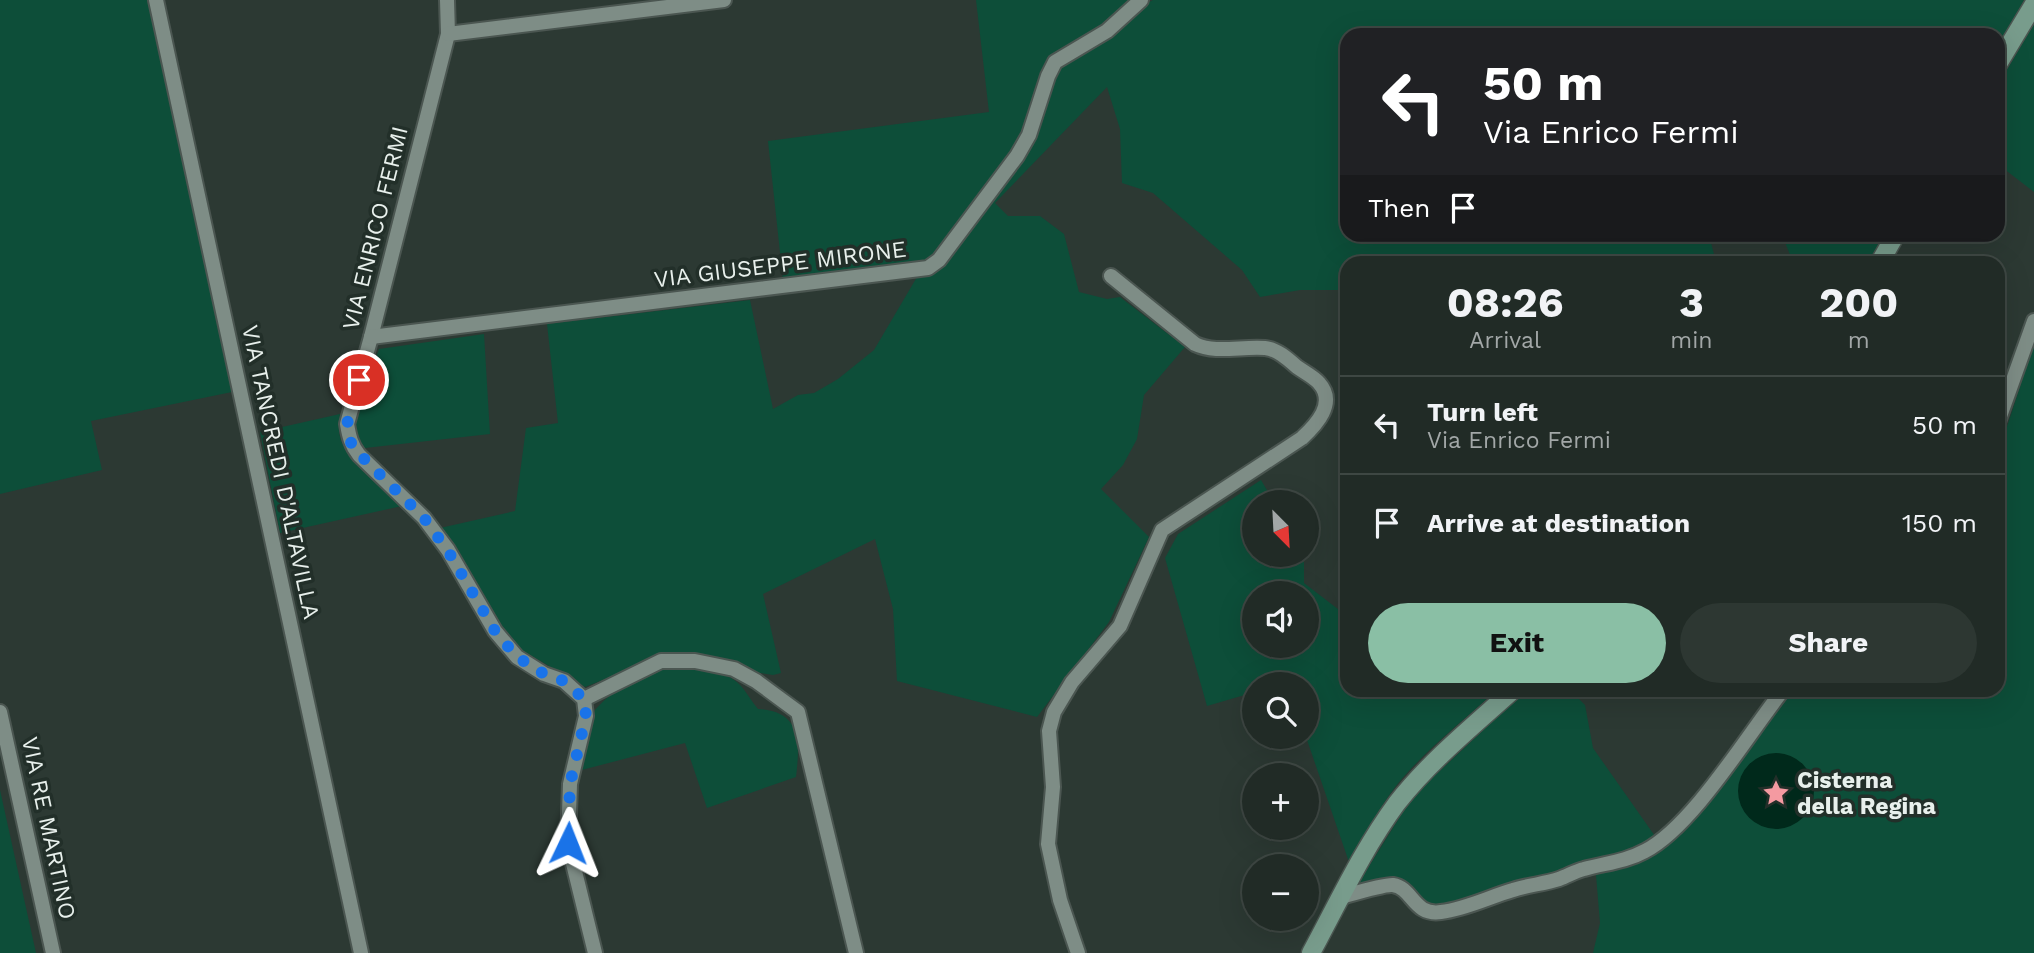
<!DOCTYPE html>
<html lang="en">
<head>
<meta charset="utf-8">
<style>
  body { margin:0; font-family:"Work Sans",sans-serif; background:#2d3732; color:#f1f3f6; height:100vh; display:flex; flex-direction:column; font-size:26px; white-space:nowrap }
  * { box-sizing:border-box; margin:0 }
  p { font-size:23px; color:#a2a7a7 }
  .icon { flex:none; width:38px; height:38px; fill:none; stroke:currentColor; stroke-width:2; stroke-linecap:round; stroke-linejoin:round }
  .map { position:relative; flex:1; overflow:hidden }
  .panel { position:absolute; left:1340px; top:256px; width:665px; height:441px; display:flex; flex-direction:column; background:#212b26; border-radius:21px; box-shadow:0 7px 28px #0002,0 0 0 2px #3e4743 }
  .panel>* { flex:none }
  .hud { position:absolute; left:1340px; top:28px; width:665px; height:214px; border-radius:21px; box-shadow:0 7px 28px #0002,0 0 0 2px #3e4743; background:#202124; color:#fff; overflow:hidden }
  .needle { width:46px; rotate:156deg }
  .controls { position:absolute; left:1242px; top:490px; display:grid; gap:14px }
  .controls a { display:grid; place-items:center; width:77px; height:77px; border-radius:50%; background:#212b26; box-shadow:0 7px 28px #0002,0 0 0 2px #3e4743; font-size:35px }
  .pin { position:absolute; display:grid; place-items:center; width:60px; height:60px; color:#fff; margin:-30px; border:4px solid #fff; border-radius:50%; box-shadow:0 2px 7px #0007 }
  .me { position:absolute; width:77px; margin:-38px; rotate:2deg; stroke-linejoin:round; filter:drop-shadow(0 0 5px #0008) }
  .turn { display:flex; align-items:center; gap:24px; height:147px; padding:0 28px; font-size:32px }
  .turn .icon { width:91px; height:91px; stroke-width:2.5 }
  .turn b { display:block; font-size:49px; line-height:60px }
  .then { display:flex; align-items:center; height:66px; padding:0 28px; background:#0003; gap:14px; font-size:26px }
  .eta { display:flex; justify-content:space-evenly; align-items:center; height:119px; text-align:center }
  .eta b { font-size:42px; font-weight:700; line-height:49px }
  .cta { display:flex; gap:14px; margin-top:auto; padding:14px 28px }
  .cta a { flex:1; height:80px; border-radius:42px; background:#8abfa5; color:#111; font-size:28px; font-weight:700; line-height:80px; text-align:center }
  .cta a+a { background:#2d3732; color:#f1f3f6 }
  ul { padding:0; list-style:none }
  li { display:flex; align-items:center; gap:21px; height:98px; padding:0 28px; border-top:2px solid #3e4743 }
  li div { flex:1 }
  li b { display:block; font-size:26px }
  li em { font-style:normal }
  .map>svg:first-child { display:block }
  .green { fill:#0d4e39; fill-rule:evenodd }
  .water { fill:#00291b }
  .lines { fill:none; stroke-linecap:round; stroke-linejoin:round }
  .street-casing { stroke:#4b5651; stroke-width:18 }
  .secondary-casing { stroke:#4b5651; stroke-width:21 }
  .street { stroke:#7e8d86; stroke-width:14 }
  .secondary { stroke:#789c8c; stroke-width:18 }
  .route { stroke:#1a73e8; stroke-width:12; stroke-dasharray:0 21.6 }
  .labels { text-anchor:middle; stroke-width:7; stroke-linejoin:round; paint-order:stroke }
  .street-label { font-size:23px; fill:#e8f0ec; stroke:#222f29 }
  .poi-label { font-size:23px; font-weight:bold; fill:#e8f0ec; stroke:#222f29; text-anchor:start }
</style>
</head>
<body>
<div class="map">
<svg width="2034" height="953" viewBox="0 0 2034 953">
  <rect width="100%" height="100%" fill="#2c3933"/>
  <g class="green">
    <polygon points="0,0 147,0 170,92 232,392 91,421 102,470 0,494"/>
    <polygon points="976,0 1129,0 1108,22 1052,60 1024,134 1012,154 931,260 783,280 768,141 989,112"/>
    <polygon points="1153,0 2024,0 1999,44 1998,35 1348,35 1348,234 1709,235 1716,262 1348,262 1347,290 1300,290 1260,297 1242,270 1153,193 1122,183 1120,129 1107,87 995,203 1008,216 1040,216 1064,234 1079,292 1107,299 1120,297 1185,347 1144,395 1137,439 1123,465 1101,489 1149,537 1109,622 1037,717 897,681 893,609 875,539 763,594 781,673 773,675 754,672 720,660 661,657 585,687 513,645 500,629 458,550 440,528 515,511 526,428 558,423 547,324 750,300 773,409 798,395 814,393 838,379 874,350 917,277 929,273 990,197 1058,66 1131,12"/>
    <polygon points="2034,24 2034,192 1999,165 1999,83"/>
    <polygon points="1782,235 1885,235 1869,262 1793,262"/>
    <path d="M484,334L490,434L365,448C360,444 357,440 356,434C353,415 372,369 379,349Z"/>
    <path d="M2034,344V953H1593L1600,923L1596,875C1632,864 1653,856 1684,832L1794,690H1998L1999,451Z"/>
    <path d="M340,414C338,429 338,437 346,450L402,506L280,533L260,432Z"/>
    <path d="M1261,480L1274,502H1255V555H1304V583L1347,616L1348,690H1497C1463,721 1425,750 1396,786C1377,810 1364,838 1350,865L1306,737L1307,684L1287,682L1255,684V692L1207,706L1165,558L1178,534ZM1255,593H1307V646H1255Z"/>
    <path d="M670,667C692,667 725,668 741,686C747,693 752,702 758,709C802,711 800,743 796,777L707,808L685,743L578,771L592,714C610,690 641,674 670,667Z"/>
    <polygon points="1526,690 1570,690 1585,705 1593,748 1657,839 1625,855 1584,861 1543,879 1512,886 1444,906 1427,906 1410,890 1356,887 1406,807 1428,782"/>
    <polygon points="0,790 36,953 0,953"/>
  </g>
  <circle class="water" cx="1776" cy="791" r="38"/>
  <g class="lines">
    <defs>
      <g id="street">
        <polyline points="156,0 361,953"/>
        <path d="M447,0L448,34L371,337L347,424C349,436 351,445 359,455L424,518L448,550L495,631L517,657L544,674L564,681L584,699L586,716L570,784L568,843L595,953"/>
        <polyline points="448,34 724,0"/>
        <polyline points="371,337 928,268 939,260 1017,156 1029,135 1048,76 1055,62 1107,31 1141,0"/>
        <polyline points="1998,422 2034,321"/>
        <polyline points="584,699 661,661 695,661 734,669 756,681 798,712 856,953"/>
        <polyline points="0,712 53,953"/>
        <path d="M1341,897C1352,894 1385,884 1393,885C1413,888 1413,916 1441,912C1466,909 1489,897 1513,890C1528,885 1544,884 1559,879C1568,876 1575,871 1584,869C1605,863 1625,862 1645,851C1693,826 1748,734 1783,690"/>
        <path d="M1078,953L1060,900L1048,844L1053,787L1049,731L1054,712L1072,682L1120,626L1162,530L1302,438C1316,425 1337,403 1319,383C1314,377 1304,372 1297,367C1288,359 1277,349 1265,348C1241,346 1216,354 1195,344L1111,276"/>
      </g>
      <g id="secondary">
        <polyline points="1998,64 2034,4"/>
        <polyline points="1880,262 1896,234"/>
        <path d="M1311,953C1338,903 1363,849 1397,803C1430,761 1473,726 1513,690"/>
      </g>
    </defs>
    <use href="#street" class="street-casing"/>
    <use href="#secondary" class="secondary-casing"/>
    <use href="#street" class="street"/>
    <use href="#secondary" class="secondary"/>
  </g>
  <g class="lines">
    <polyline class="route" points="359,380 347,424 352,447 424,518 448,551 495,631 517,657 544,674 564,681 584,699 586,716 570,784 568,843"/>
  </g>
  <defs>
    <symbol id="sight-bare" viewBox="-9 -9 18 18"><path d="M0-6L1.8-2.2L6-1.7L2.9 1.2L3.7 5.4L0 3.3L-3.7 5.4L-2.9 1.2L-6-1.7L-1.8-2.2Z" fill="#f49aa1" stroke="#222f29" stroke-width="2.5" paint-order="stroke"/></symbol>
  </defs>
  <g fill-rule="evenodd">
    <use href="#sight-bare" x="1757" y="774" width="38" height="38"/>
  </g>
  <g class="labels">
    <g class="street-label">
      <text transform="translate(375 228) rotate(-76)" y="8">VIA ENRICO FERMI</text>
      <text transform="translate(780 264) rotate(-7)" y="8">VIA GIUSEPPE MIRONE</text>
      <text transform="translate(281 472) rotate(78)" y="8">VIA TANCREDI D'ALTAVILLA</text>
      <text transform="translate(49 828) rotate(78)" y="8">VIA RE MARTINO</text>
    </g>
    <g class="poi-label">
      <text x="1797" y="788">Cisterna<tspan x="1797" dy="26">della Regina</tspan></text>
    </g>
  </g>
</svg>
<div class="controls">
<a><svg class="needle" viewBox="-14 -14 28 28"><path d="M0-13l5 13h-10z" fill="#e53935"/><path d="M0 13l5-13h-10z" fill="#a2a7a7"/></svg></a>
<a><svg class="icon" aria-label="sound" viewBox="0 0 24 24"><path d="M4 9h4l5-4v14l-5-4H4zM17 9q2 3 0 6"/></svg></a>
<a><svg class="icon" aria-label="search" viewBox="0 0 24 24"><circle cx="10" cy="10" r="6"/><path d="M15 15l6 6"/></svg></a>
<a>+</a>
<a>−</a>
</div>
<div class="pin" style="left:359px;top:380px;background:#d93025"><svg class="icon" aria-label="arrive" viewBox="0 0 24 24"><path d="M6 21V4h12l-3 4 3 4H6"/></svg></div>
<svg class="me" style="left:568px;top:843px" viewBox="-20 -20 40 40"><path d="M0-17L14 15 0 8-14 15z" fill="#1a73e8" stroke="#fff" stroke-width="4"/></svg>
<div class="hud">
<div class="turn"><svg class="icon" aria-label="left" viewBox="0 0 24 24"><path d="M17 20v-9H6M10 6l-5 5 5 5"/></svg><div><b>50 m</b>Via Enrico Fermi</div></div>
<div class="then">Then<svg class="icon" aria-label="arrive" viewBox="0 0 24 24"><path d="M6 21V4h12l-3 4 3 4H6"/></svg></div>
</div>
<section class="panel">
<div class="eta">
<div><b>08:26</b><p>Arrival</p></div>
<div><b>3</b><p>min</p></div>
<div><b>200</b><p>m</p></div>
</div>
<ul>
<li><svg class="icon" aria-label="left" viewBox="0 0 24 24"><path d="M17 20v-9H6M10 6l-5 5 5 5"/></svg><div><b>Turn left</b><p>Via Enrico Fermi</p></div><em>50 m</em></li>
<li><svg class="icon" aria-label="arrive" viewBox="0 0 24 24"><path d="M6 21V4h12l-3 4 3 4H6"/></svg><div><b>Arrive at destination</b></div><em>150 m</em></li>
</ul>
<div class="cta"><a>Exit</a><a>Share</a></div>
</section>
</div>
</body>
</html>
